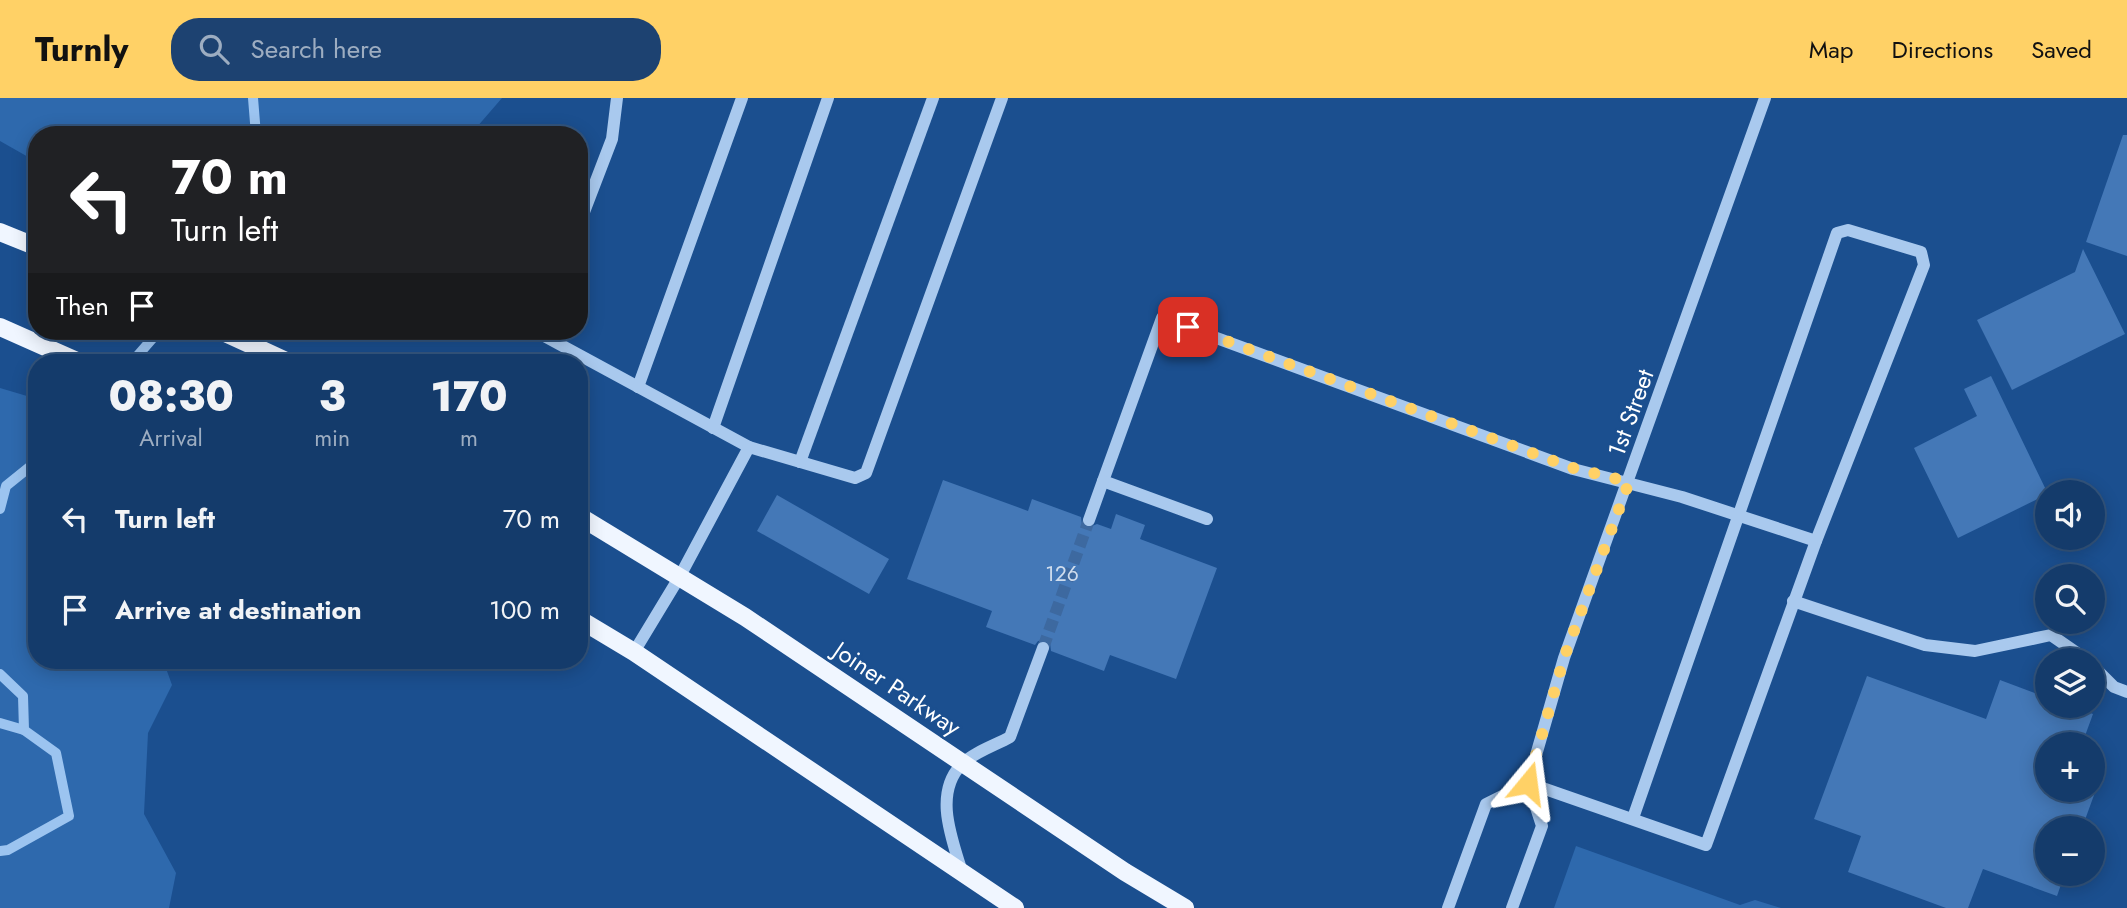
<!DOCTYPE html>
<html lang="en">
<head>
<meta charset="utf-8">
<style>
  body { margin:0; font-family:Jost,sans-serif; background:#1d4271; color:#f1f3f6; height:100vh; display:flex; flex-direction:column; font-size:26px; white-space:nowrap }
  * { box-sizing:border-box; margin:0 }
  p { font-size:23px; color:#9dadc1 }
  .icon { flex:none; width:38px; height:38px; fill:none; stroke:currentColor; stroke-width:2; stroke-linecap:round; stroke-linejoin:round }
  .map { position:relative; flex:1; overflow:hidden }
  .details { position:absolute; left:28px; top:256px; width:560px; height:315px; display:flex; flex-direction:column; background:#143b6b; border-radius:28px; box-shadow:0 4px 18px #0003,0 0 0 2px #33557e }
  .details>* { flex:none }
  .banner { position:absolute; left:28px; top:28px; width:560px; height:214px; border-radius:28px; box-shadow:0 4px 18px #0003,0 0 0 2px #33557e; background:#202124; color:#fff; overflow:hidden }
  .tools { position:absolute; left:2035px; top:382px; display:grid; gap:14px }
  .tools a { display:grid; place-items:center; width:70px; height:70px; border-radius:50%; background:#143b6b; box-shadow:0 4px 18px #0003,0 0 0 2px #33557e; font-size:35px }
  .pin { position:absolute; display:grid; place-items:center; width:60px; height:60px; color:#fff; margin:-30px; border-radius:14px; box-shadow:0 4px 10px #0006 }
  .me { position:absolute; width:77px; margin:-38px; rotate:16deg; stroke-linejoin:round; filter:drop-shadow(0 0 5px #0008) }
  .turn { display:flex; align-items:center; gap:24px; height:147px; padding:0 28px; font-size:32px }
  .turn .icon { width:91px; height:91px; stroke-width:2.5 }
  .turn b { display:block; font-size:49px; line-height:60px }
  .then { display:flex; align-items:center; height:66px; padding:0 28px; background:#0003; gap:14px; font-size:26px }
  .eta { display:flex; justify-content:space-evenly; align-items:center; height:119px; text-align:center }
  .eta b { font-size:42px; font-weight:800; line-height:49px }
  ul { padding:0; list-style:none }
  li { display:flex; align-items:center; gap:21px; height:91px; padding:0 28px }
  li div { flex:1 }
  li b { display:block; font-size:26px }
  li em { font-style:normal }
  header { display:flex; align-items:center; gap:42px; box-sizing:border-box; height:98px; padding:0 35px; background:#ffd166; color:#111 }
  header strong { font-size:33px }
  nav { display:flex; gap:38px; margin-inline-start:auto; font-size:24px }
  .search { width:490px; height:63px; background:#1d4271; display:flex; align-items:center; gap:18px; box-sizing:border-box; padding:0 24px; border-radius:28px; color:#9dadc1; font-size:26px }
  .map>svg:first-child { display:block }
  .green { fill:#2e69ad }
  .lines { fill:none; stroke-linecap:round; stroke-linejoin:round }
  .stream { stroke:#9cc4f0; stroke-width:10 }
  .building { fill:#4478b7 }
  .minor-tunnel { stroke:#3d69a0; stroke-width:12; stroke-dasharray:12 6; stroke-linecap:butt }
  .minor { stroke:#a9c9ee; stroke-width:12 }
  .major { stroke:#f0f6ff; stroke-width:18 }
  .route { stroke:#ffd166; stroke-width:12; stroke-dasharray:0 21.6 }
  .labels { text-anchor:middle; stroke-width:5; stroke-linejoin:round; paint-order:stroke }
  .number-label { font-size:21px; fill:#d0dded }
  .street-label { font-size:24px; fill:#fff; stroke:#1b4f8f }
</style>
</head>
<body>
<header>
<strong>Turnly</strong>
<div class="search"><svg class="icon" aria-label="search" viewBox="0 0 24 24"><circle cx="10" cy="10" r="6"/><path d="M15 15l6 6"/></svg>Search here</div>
<nav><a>Map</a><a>Directions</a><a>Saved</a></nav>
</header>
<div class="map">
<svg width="2127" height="810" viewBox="0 0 2127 810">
  <rect width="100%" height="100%" fill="#1b4f8f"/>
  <g class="green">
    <polygon points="0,0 502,0 470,37 37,37 37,64 0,43"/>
    <polygon points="0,290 37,301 37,562 163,562 172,587 148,635 144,716 176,775 169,810 0,810"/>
    <polygon points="1576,748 1740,807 1755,802 1781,810 1554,810"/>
  </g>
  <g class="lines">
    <g class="stream">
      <polyline points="253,0 256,37"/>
      <polyline points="132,264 159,233"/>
      <polyline points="0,411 6,388 37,363"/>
      <polyline points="0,576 23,598 24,632 56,655 69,718 8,752 0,753"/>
      <polyline points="0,625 24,632"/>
    </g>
  </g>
  <g class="building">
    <polygon points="2123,37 2127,37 2127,158 2086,144"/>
    <polygon points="2083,151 2125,236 2012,292 1977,222 2075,174"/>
    <polygon points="1991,278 2048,396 1958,440 1914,350 1977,318 1964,291"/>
    <polygon points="943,382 1028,413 1032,401 1081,419 1082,427 1087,430 1097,426 1111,431 1116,416 1145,427 1140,441 1217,470 1176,581 1110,557 1104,573 1051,553 1050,545 1045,542 1038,543 1035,547 986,529 992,513 907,481"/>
    <polygon points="777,397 889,461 869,496 757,433"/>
    <polygon points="1867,578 1986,621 2000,582 2048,600 2048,607 2068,607 2093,616 2082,646 2048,646 2048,691 2093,691 2093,663 2105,667 2082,730 2048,730 2048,775 2065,775 2057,798 1983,771 1968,810 1946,810 1848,774 1861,738 1814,721"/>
  </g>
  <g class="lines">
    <polyline class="minor-tunnel" points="1043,550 1089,422"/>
    <g class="minor">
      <polyline points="579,127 612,41 617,0"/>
      <polyline points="535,233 749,349 855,380 866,375 1002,0"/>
      <polyline points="638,289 742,0"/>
      <polyline points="713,330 828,0"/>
      <polyline points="800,364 933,0"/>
      <polyline points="1207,421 1103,383 1162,220 1573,371 1682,399 1816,443"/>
      <polyline points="1089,422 1103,383"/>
      <polyline points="1793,503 1925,547 1975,553 2051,537 2087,562"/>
      <polyline points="634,554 680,478 749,349"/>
      <polyline points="2093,568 2114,589 2127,594"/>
      <polyline points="1528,685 1706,747 1816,443 1924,167 1921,154 1848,132 1837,135 1633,720"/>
      <path d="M962,774C952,741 933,695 962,666C974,654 996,647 1010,639L1043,550"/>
      <polyline points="1448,810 1486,706 1528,685"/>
      <polyline points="1512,810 1542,728 1528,685 1564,560 1765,0"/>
    </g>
    <g class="major">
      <polyline points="0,134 37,149"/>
      <polyline points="0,229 79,264"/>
      <polyline points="221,233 288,264"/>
      <polyline points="579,418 745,519 1125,774 1185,810"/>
      <polyline points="579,521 634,554 1015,810"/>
    </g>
  </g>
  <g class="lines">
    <polyline class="route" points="1188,229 1573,370 1629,384 1564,560 1528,685"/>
  </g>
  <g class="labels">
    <g class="number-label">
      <text x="1062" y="483">126</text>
    </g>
    <g class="street-label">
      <text transform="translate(1631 315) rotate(-70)" y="8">1st Street</text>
      <text transform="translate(897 591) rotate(34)" y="8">Joiner Parkway</text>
    </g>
  </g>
</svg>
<div class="tools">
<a><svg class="icon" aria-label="sound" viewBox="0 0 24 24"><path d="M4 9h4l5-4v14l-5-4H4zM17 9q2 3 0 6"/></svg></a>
<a><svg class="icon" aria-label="search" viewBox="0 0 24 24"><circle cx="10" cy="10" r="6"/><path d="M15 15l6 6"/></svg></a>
<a><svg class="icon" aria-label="layers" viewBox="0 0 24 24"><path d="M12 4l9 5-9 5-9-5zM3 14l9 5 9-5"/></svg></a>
<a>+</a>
<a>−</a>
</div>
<div class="pin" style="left:1188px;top:229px;background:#d93025"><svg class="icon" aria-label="arrive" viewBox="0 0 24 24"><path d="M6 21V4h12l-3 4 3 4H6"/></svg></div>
<svg class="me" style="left:1528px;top:685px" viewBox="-20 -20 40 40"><path d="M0-17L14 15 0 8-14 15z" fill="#ffd166" stroke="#fff" stroke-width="4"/></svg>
<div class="banner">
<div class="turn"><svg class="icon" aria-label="left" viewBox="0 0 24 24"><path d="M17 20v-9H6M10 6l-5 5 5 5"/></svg><div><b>70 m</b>Turn left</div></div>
<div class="then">Then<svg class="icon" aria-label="arrive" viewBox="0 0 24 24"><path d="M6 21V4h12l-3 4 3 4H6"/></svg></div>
</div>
<section class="details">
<div class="eta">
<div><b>08:30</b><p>Arrival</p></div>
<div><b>3</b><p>min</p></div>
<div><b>170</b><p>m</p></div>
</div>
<ul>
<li><svg class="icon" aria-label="left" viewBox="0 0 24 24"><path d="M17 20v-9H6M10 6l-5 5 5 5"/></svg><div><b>Turn left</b></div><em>70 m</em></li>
<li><svg class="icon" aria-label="arrive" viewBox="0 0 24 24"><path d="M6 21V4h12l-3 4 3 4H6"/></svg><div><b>Arrive at destination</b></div><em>100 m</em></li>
</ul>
</section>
</div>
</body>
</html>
